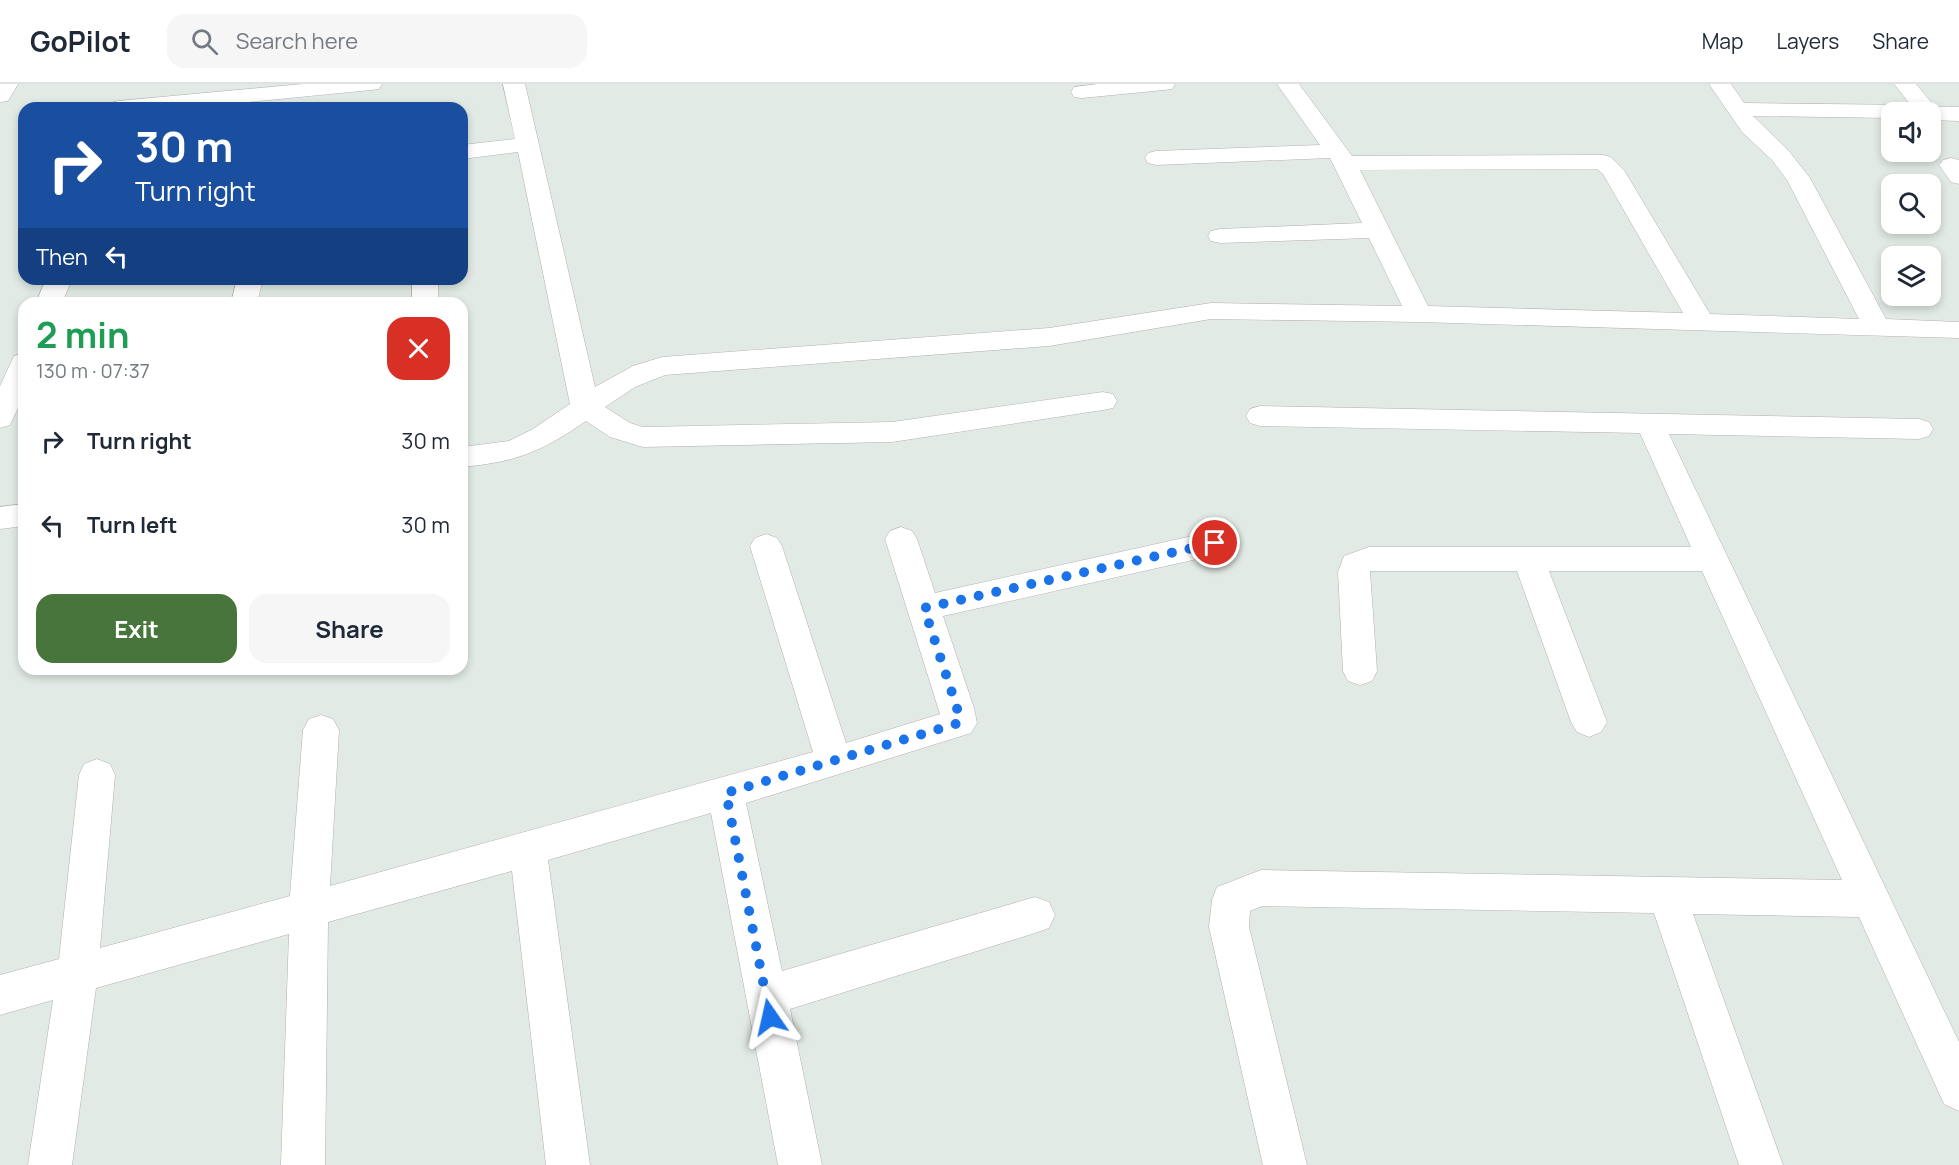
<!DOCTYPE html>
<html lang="en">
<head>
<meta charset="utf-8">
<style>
  body { margin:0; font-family:Manrope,sans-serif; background:#f6f6f7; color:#1f2937; height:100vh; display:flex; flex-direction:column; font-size:22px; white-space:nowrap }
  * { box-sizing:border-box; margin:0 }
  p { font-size:20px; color:#747a83 }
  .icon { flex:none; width:33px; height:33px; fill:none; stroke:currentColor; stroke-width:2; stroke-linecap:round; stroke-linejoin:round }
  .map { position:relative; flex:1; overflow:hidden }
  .details { position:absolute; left:18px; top:213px; width:450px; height:378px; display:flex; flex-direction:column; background:#fff; border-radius:18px; box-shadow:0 3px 9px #0003 }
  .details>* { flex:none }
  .banner { position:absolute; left:18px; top:18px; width:450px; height:183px; border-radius:18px; box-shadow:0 3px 9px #0003; background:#1a4fa0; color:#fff; overflow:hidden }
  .fabs { position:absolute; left:1881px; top:18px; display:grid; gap:12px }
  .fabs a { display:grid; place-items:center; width:60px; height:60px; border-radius:12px; background:#fff; box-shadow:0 3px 9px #0003; font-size:30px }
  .pin { position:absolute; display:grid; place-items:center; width:51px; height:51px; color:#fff; margin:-26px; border:3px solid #fff; border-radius:50%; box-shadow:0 2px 6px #0007 }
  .me { position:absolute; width:66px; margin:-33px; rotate:349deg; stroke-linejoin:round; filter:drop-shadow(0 0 4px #0008) }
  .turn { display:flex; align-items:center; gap:21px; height:126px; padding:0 18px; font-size:27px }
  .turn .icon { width:78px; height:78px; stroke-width:2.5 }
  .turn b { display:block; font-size:42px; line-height:51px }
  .then { display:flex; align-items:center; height:57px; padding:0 18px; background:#0003; gap:12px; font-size:22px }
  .round { display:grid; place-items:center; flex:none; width:63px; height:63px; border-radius:18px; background:#f6f6f7 }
  .overview { display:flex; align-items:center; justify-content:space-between; height:102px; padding:0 18px }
  h1 { font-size:36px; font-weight:700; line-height:45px; color:#1e9e55 }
  .cta { display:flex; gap:12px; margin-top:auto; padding:12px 18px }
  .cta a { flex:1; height:69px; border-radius:18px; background:#48753b; color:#fff; font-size:24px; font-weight:700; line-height:69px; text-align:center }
  .cta a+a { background:#f6f6f7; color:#1f2937 }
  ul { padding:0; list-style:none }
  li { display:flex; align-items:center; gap:18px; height:84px; padding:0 18px }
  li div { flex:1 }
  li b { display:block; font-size:22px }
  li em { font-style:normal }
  header { display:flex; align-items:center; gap:36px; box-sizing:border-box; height:84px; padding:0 30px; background:#fff; border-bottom:2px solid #e0e1e3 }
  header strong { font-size:28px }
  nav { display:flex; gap:33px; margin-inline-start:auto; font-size:21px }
  .search { width:420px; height:54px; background:#f6f6f7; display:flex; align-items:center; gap:15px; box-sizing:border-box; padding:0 21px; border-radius:18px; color:#747a83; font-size:22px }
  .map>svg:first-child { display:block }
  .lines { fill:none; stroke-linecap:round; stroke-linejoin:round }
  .minor-casing { stroke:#b5aeb4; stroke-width:1 }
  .minor { fill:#fff; fill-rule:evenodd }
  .route { stroke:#1a73e8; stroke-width:10; stroke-dasharray:0 18 }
</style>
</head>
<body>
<header>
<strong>GoPilot</strong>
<div class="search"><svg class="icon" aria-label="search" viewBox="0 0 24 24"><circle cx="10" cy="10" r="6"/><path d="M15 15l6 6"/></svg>Search here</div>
<nav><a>Map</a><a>Layers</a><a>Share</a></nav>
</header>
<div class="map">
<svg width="1959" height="1081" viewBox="0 0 1959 1081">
  <rect width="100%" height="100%" fill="#e1eae4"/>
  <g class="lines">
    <defs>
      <g id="minor">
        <polygon points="0,0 18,0 8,17 0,18"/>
        <polygon points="303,0 382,0 379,5 371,6 186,24 107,24 110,19 118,17"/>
        <path d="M503,0H525L595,303L633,282L662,273L1049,244L1211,219L1402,222L1369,154L1220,159L1211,157L1208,152L1211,147L1220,145L1362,139L1330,74L1156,81L1148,79L1145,74L1148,69L1156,67L1320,61L1277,0H1299L1352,72L1603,71L1611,73L1624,86L1710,230L1859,235L1787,96L1772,76L1742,48L1709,0H1731L1744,19L1911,21L1894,0H1916L1935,23H1959V37L1930,36V28H1892V34L1753,32L1788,66L1810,94L1886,235L1959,238V254L1419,238L1211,235L1049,262L665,291L635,303L605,323L630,339L643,343L892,338L1103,308L1113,310L1117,317L1113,324L1103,326L892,358L643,363L610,353L586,337C541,368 516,378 462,383V363L509,357L533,345L570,320L518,68L462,75V61L515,55ZM1597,85L1603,90L1683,229L1428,222L1360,86Z"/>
        <polygon points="1098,0 1175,0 1172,5 1164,6 1082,14 1074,13 1071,8 1074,3"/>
        <polygon points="1951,74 1959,76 1959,100 1951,98 1939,81 1943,76"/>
        <polygon points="46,195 72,195 62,219 36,219"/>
        <polygon points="237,195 263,195 257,219 231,219"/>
        <rect x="412" y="195" width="26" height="24"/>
        <polygon points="24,269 24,311 10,341 0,344 0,302 14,272"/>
        <polygon points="1260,322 1919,335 1929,338 1933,345 1929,352 1919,355 1669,350 1959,958 1959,1027 1944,1020 1859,833 1693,830 1783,1081 1739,1081 1654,829 1262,822 1250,827 1249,843 1307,1081 1263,1081 1209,843 1212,816 1217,803 1261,786 1842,796 1702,487 1549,487 1607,638 1601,648 1589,653 1577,648 1571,638 1517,487 1370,487 1377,587 1372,597 1360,601 1348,597 1343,587 1338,488 1344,472 1369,463 1691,463 1640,349 1260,342 1250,339 1246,332 1250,325"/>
        <polygon points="24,420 24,442 0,445 0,423"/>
        <polygon points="901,443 912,447 917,455 935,509 1215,447 1226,451 1231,459 1226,467 1215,471 943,532 974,624 977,639 971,649 746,719 782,887 1035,813 1049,818 1055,831 1049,844 1035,849 790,925 822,1081 778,1081 711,729 548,776 590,1081 546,1081 512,787 328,838 325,1081 281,1081 289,850 96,904 72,1081 28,1081 53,916 0,931 0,891 59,875 79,691 84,680 97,675 110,680 115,691 100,864 290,812 303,646 309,635 321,631 333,635 339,646 330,802 813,668 750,462 755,454 766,450 777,454 782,462 846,659 940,630 885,455 890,447"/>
      </g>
    </defs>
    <use href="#minor" class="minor-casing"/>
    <use href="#minor" class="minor"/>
  </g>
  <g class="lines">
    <polyline class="route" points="770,933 726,709 959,639 957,624 924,524 1215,459"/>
  </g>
</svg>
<div class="fabs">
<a><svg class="icon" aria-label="sound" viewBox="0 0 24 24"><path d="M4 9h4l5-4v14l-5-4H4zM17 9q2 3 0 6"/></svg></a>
<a><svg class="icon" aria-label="search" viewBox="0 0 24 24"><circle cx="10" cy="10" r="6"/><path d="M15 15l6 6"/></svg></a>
<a><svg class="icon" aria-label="layers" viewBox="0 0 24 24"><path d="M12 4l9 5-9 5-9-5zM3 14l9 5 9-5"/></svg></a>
</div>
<div class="pin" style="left:1215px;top:459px;background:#d93025"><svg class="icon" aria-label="arrive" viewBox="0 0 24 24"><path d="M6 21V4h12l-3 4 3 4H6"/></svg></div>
<svg class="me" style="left:770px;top:933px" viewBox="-20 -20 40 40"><path d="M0-17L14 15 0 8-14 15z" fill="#1a73e8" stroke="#fff" stroke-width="4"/></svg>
<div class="banner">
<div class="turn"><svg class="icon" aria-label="right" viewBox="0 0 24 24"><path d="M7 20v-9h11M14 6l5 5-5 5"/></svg><div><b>30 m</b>Turn right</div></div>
<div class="then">Then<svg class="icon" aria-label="left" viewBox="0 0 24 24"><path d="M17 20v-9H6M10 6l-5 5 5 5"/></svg></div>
</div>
<section class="details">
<div class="overview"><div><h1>2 min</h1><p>130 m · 07:37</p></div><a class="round" style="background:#d93025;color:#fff"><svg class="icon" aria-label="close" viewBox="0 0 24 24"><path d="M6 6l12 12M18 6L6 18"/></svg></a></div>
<ul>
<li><svg class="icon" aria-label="right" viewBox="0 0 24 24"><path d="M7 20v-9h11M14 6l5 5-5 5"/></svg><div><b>Turn right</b></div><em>30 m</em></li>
<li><svg class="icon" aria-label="left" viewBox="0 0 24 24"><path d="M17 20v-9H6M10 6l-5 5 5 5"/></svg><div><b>Turn left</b></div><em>30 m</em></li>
</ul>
<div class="cta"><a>Exit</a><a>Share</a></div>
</section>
</div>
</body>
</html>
